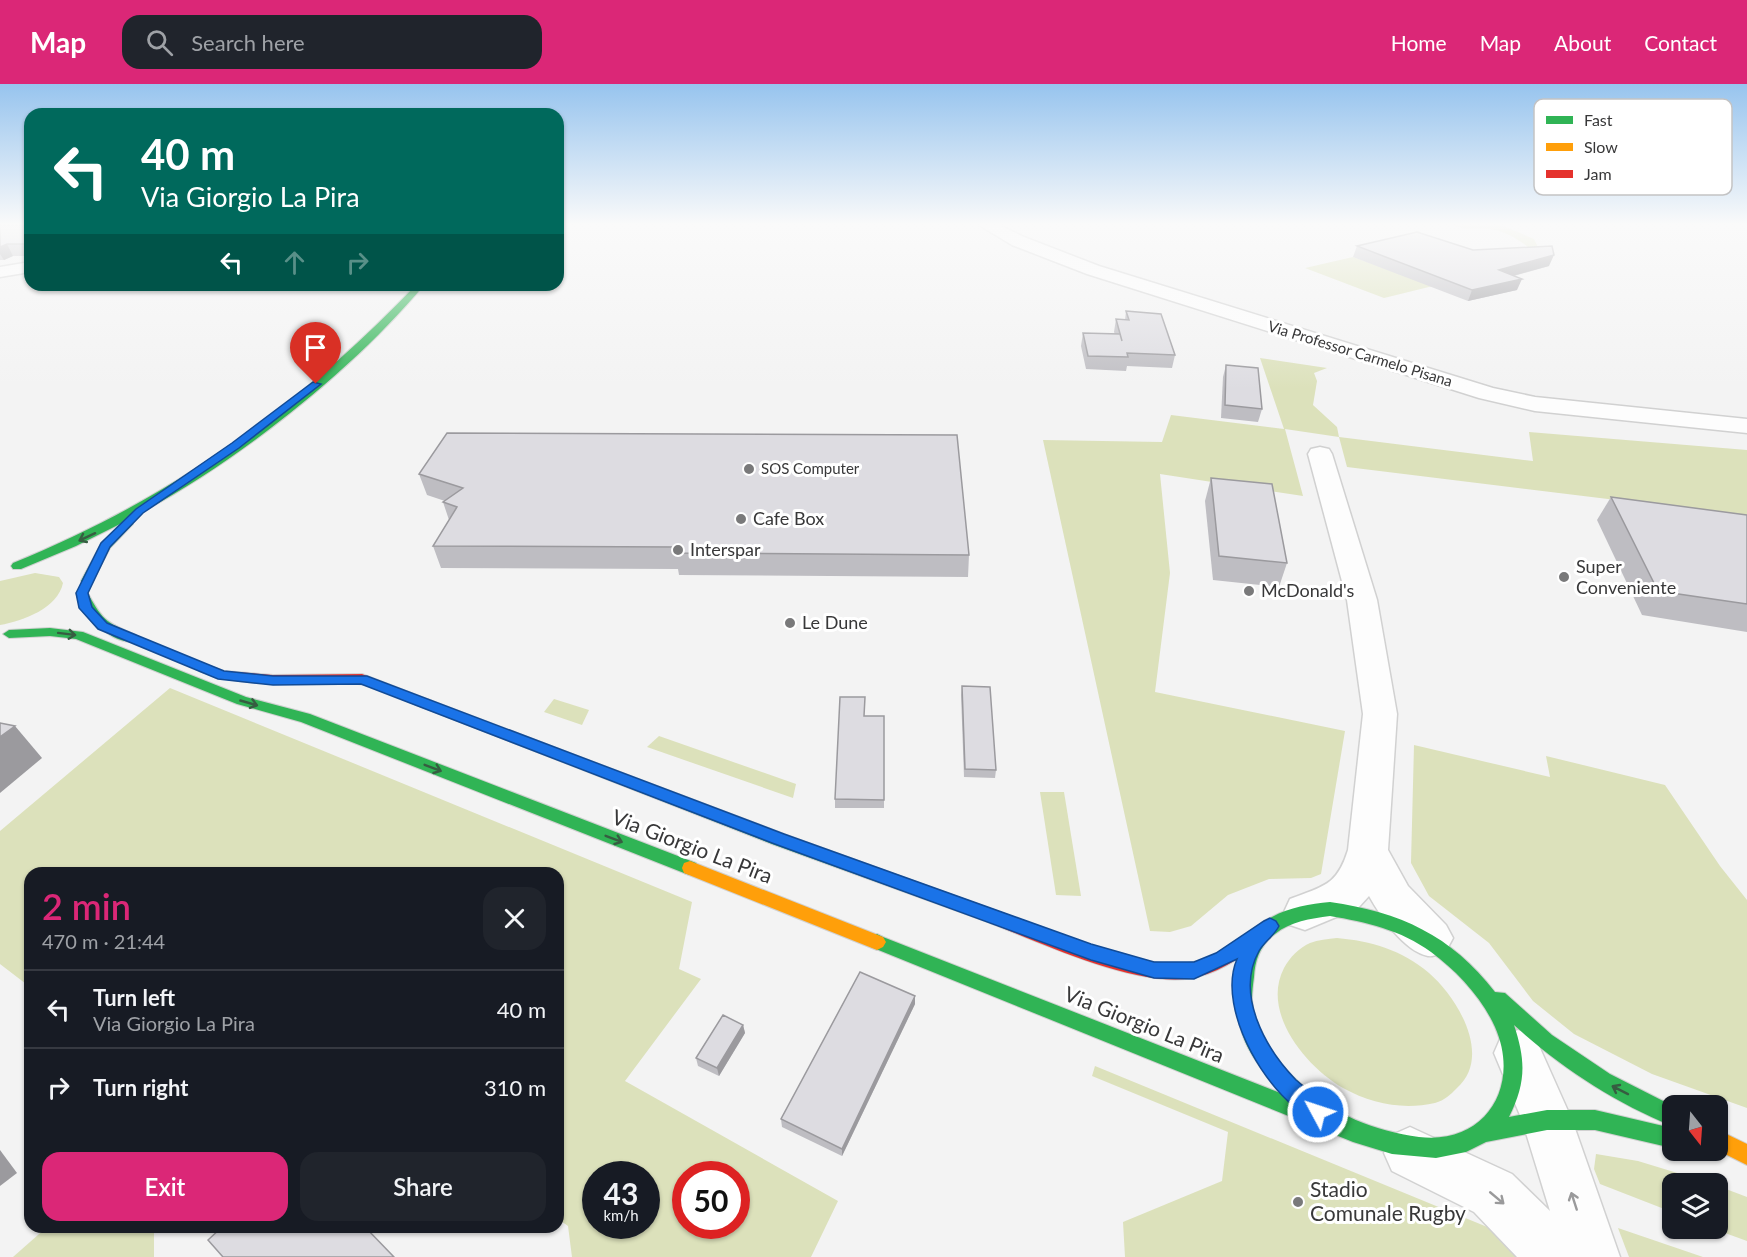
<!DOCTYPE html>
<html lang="en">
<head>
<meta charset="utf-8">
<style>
  body { margin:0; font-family:Lato,sans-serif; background:#20242c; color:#f1f3f6; height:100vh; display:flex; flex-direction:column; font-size:22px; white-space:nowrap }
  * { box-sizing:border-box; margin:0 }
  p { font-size:20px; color:#9ea1a6 }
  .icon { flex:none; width:33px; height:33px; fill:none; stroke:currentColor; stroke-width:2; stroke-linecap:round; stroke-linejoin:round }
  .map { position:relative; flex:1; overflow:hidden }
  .sheet { position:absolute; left:24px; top:783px; width:540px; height:366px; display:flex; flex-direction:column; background:#171b24; border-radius:18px; box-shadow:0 2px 4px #0004 }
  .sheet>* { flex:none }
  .hud { position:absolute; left:24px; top:24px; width:540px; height:183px; border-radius:18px; box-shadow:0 2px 4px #0004; background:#00695c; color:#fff; overflow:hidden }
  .needle { width:39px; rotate:163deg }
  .fabs { position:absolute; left:1662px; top:1011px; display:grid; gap:12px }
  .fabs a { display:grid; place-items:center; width:66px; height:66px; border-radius:12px; background:#171b24; box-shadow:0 2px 4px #0004; font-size:30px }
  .speed { position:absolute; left:582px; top:1077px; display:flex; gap:12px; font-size:30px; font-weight:700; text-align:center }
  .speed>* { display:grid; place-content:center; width:78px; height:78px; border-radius:50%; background:#171b24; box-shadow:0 2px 4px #0004; line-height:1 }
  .speed small { font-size:15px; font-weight:400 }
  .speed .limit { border:9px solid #d22; background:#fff; color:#111 }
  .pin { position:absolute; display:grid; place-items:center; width:51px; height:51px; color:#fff; margin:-62px -26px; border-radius:50% 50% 50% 0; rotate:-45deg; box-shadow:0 0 6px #0007 }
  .pin .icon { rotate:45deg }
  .me { position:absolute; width:66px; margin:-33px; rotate:310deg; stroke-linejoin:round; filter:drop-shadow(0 0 4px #0008) }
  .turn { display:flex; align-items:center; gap:21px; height:126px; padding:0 18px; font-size:27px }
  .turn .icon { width:78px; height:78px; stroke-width:2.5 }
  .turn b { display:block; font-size:42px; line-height:51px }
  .lanes { display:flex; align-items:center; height:57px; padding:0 18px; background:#0003; justify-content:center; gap:30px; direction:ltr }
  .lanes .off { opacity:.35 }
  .round { display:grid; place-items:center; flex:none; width:63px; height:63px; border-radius:18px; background:#20242c }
  .head { display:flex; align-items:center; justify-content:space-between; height:102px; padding:0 18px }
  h1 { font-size:36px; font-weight:600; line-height:45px; color:#db2777 }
  .primary-button { display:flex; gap:12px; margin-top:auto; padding:12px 18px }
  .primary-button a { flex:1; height:69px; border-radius:18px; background:#db2777; color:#fff; font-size:24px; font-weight:600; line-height:69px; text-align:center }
  .primary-button a+a { background:#20242c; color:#f1f3f6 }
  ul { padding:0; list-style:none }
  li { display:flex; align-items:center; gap:18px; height:78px; padding:0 18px; border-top:2px solid #363941 }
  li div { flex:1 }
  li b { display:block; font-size:22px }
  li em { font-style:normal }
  header { display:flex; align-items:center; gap:36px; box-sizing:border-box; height:84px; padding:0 30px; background:#db2777; color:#fff }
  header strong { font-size:28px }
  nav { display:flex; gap:33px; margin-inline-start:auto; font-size:21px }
  .search { width:420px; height:54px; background:#20242c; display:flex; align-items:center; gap:15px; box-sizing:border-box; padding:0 21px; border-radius:18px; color:#9ea1a6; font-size:22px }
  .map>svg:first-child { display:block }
  .green { fill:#dce1bb; fill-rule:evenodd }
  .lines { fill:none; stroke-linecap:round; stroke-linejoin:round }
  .street-casing { stroke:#d1d1d1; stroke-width:3 }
  .fast-casing { stroke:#d1d1d1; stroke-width:2 }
  .slow-casing { stroke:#d1d1d1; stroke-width:2 }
  .jam-casing { stroke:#d1d1d1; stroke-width:2 }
  .street { fill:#fdfdfd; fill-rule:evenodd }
  .fast { fill:#30b455; fill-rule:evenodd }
  .slow { fill:#ff9f0a; fill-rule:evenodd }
  .jam { fill:#e5322d; fill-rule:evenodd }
  .wall { fill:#bebdc2 }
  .shaded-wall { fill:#9b9a9e }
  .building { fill:#dddce1; stroke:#9b9a9e; stroke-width:1.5 }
  .oneway { stroke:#365d41 }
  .oneway2 { stroke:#9a9a9b }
  .route { fill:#1a73e8; stroke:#114b97; stroke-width:1.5 }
  .poi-dot { fill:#79797a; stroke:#fff; stroke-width:2 }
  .labels { text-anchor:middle; stroke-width:6; stroke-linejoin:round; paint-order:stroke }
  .far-street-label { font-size:15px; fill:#383839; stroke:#fff }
  .far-poi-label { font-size:15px; fill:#383839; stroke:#fff; text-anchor:start }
  .poi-label { font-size:18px; fill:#383839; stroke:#fff; text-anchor:start }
  .near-street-label { font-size:21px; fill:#383839; stroke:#fff }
  .near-poi-label { font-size:21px; fill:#383839; stroke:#fff; text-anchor:start }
  .key { fill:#fff; stroke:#c3c3c4; stroke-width:1.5 }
  .key-label { font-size:16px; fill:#383839 }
</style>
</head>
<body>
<header>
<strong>Map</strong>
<div class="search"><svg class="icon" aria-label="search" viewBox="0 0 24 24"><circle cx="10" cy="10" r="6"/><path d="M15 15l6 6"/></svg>Search here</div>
<nav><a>Home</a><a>Map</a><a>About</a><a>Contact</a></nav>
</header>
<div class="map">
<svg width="1747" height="1173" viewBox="0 0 1747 1173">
  <rect width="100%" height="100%" fill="#f3f3f3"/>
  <g class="green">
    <path d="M1454,141H1501L1534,155L1544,176C1529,163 1511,148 1491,145C1478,143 1465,147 1454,141Z"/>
    <polygon points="1353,173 1433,202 1384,214 1305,184"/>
    <polygon points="1260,274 1327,284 1314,289 1317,297 1313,321 1337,343 1339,353 1533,377 1529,348 1747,366 1747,432 1347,383 1339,353 1285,345 1303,412 1160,390 1170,489 1155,608 1345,647 1321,790 1311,794 1269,795 1228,811 1191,842 1170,848 1150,847 1043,356 1162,358 1171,331 1284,345"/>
    <path d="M35,489L59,493L63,499C58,524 23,537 0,541V497Z"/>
    <path d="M170,604L692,818L679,885L701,895L625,997L838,1117L811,1173H572L568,1142L558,1135V789H30V903L0,880V747ZM596,1090H646V1142H596ZM686,1090H736V1142H686Z"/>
    <polygon points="554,615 589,626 582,641 544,628"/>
    <polygon points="659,652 796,700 793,714 647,663"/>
    <polygon points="1414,661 1550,693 1546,672 1665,701 1720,782 1747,816 1747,1024 1652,990 1574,950 1533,917 1489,859 1429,812 1411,779"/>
    <polygon points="1040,708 1064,708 1081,812 1056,811"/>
    <path d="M1337,854C1371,857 1402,866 1429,889C1457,913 1493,972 1457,1004C1450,1011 1445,1016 1435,1019C1403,1026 1372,1020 1343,1004C1305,982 1261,928 1284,884C1290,873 1299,864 1310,859C1318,856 1328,855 1337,854Z"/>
    <polygon points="1095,982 1497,1147 1520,1173 1125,1173 1123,1138 1222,1097 1228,1048 1092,992"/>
    <polygon points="1596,1070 1638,1077 1710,1099 1672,1100 1672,1128 1600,1100 1594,1085"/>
    <polygon points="1718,1102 1747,1113 1747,1157 1714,1145 1718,1144"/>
    <polygon points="47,1143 154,1143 154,1173 13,1173"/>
    <polygon points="1618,1144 1703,1173 1629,1173"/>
  </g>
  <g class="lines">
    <defs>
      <g id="street">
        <polygon points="979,141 999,141 1024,153 1099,182 1493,304 1535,313 1747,335 1747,349 1535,327 1479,314 1087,190 1012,161"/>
        <polygon points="30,178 30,188 0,193 0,183"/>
        <path d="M1320,363L1329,365L1332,370L1377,516L1397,630L1388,766L1408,802L1446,841L1453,854L1446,867C1441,869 1434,873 1428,872C1404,867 1381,833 1369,812L1358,824L1305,846L1290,841L1284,828L1290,815C1323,802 1337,802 1348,766L1363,630L1347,516L1308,370L1311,365Z"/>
        <polygon points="1518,946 1535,953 1572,1036 1620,1173 1517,1173 1474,1128 1392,1087 1384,1069 1392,1051 1410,1043 1512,1090 1550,1127 1522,1036 1494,969 1501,953"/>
      </g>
      <g id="fast">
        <path d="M416,201H424C351,289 227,386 125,437L133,440L110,464L91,500H83L81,497L101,460L122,439L76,462L21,485H13L11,482L13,479C172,414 297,325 416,201Z"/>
        <path d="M82,505L86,506C102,535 104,538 136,551L137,554L136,557C112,563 83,529 76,509Z"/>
        <polygon points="50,544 83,548 246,613 310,630 696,779 698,784 696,789 690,791 684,789 301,638 237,620 76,555 50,552 9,554 3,550 9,546"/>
        <polygon points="427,615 784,750 1002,829 1005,834 1002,839 996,841 772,760 422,623 420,620"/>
        <path d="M1330,818C1400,828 1451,851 1495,908L1505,909L1552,951L1610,990L1673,1022L1672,1042C1614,1018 1560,983 1514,941C1526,977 1526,999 1509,1033L1547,1026H1595L1672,1044V1064L1595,1046H1547L1486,1058L1466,1068L1436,1074L1392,1070L1353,1058L871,863L868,858L871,853L877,850L883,853L1283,1010C1267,992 1249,972 1242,949C1229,909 1231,855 1272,833C1290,823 1310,820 1330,818ZM1330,832C1366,838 1401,846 1431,868C1457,887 1482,914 1495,943C1521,1002 1486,1061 1419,1053C1375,1047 1334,1031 1301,1000C1277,979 1255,948 1252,916C1252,908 1253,900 1254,893C1255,876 1260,861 1275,850C1291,837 1310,835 1330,832Z"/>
      </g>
      <g id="slow">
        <polygon points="690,777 883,853 886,858 883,863 877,866 684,789 682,784 684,779"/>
        <polygon points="1718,1046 1747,1060 1747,1081 1717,1066"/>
      </g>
      <g id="jam">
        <path d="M204,580L224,587L273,591L362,590L432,617L434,620L427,625C407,619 377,601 358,600C305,596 251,607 199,587L197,584L199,581Z"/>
        <path d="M996,827C1048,845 1144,891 1198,877C1222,871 1244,851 1264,837L1270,834L1276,837L1279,842L1276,847C1252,865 1227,886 1197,893C1143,907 1042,859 990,839L987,834L990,829Z"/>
      </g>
    </defs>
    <use href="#street" class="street-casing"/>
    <use href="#fast" class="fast-casing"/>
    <use href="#slow" class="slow-casing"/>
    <use href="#jam" class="jam-casing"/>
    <use href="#street" class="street"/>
    <use href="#fast" class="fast"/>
    <use href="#slow" class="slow"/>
    <use href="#jam" class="jam"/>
  </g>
  <g class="wall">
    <polygon points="0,141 30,141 30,172 13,172 4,176 0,176"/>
    <polygon points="1357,162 1473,166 1549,182 1514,192 1517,206 1468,217 1353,173"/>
    <polygon points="1126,227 1175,271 1172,284 1127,282 1126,287 1086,285 1081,262 1083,249 1115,250 1114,248 1116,235 1125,236"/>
    <polygon points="1226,281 1262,325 1258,338 1221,334 1223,293"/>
    <polygon points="419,390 969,471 968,493 679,491 678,485 441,484 433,462 449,436 443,418 445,417 427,411"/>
    <polygon points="1211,394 1287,479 1279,503 1213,496 1205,417"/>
    <polygon points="1611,413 1747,431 1747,548 1642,531 1597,436"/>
    <polygon points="962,602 996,686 995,694 964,693 961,611"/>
    <polygon points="865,632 884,632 884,724 835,724 835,715"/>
    <polygon points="915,912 915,920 842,1072 782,1043 781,1035"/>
    <polygon points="743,941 745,949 719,992 698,982 696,974"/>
  </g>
  <g class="shaded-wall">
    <polygon points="7,160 13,172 4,176 0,170 0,163"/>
    <polygon points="1554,171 1549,182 1494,197 1499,186"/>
    <polygon points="1522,195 1517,206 1468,217 1472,206"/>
    <polygon points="15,642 42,674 0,709 0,653"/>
    <polygon points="915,912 915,920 842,1072 842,1065"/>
    <polygon points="743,941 745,949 719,992 717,984"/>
    <polygon points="0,1066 17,1089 0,1102"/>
  </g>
  <g class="building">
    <polygon points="0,141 30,141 30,160 7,160 0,163"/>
    <polygon points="1417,148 1473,166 1552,162 1554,171 1499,186 1522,195 1472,206 1357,162"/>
    <polygon points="1126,227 1161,230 1175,271 1127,269 1128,273 1088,272 1083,249 1120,250 1122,257 1116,235 1129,236"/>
    <polygon points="1226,281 1258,284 1262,325 1225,321"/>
    <polygon points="447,349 957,351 969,471 675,469 677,463 433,462 457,423 443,418 463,404 419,390"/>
    <polygon points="1211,394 1272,400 1287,479 1219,472"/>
    <polygon points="1611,413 1747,431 1747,520 1658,507"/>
    <polygon points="962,602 990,603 996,686 965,685"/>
    <polygon points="840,613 865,613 864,632 884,632 884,716 835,715"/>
    <polygon points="0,639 15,642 0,653"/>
    <polygon points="860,888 915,912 842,1065 781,1035"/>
    <polygon points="723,931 743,941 717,984 696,974"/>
    <polygon points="222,1143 365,1143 394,1173 223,1173 208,1156"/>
  </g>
  <defs><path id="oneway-shaft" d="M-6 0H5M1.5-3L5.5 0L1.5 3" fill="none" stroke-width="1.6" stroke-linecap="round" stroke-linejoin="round" transform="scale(1.5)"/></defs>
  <g class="oneway">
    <use href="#oneway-shaft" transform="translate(87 453) rotate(155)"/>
    <use href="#oneway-shaft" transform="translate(67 550) rotate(7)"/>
    <use href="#oneway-shaft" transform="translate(249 619) rotate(16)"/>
    <use href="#oneway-shaft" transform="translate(433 684) rotate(21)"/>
    <use href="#oneway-shaft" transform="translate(614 755) rotate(21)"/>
    <use href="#oneway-shaft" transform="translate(1620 1006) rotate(-153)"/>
  </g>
  <g class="oneway2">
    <use href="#oneway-shaft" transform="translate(1497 1114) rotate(40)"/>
    <use href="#oneway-shaft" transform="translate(1574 1117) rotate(-108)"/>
  </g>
  <linearGradient id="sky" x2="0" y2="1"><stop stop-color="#97c4ee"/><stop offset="0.46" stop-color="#fafafa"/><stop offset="1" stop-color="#fafafa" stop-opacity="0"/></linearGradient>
  <rect width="1747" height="305" fill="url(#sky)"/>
  <path class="route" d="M313,298L321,300L239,364L143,429L110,463L88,509L92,523L107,539L224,587L273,592H367L784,750L1091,860L1154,878H1194L1216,869L1264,837L1270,834L1276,837L1279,842C1274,852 1264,858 1259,867C1235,910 1265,964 1296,996C1307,1006 1322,1013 1328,1028L1325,1035L1318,1038C1270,1018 1215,926 1237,875L1194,895L1154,894L1091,876L772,759L361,600L273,601L218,595L98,545L79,524L76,509L101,459L136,425L232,359Z"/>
  <g class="poi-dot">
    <circle cx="749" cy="385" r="6"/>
    <circle cx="741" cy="435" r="6"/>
    <circle cx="678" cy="466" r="6"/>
    <circle cx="1564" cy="493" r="6"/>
    <circle cx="1249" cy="507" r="6"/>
    <circle cx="790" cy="539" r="6"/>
    <circle cx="1298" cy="1118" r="6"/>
  </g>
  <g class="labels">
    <g class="far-street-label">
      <text transform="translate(1360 270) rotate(17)" y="5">Via Professor Carmelo Pisana</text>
    </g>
    <g class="far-poi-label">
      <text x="761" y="390">SOS Computer</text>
    </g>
    <g class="poi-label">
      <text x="753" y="441">Cafe Box</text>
      <text x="690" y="472">Interspar</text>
      <text x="1576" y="489">Super<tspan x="1576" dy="21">Conveniente</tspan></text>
      <text x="1261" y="513">McDonald's</text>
      <text x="802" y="545">Le Dune</text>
    </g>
    <g class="near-street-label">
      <text transform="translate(692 763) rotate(21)" y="7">Via Giorgio La Pira</text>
      <text transform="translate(1144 941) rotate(22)" y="7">Via Giorgio La Pira</text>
    </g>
    <g class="near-poi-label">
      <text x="1310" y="1113">Stadio<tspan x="1310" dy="24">Comunale Rugby</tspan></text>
    </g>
  </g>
  <rect x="1534" y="15" width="198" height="96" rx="9" class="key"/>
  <rect x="1546" y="32" width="27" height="8" fill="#30b455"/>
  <rect x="1546" y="59" width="27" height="8" fill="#ff9f0a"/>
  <rect x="1546" y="86" width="27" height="8" fill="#e5322d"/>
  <g class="key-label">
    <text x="1584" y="42">Fast</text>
    <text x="1584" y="69">Slow</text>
    <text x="1584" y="96">Jam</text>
  </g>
</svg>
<div class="fabs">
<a><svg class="needle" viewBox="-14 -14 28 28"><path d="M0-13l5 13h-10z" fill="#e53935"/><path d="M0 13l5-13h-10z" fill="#9ea1a6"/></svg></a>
<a><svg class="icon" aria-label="layers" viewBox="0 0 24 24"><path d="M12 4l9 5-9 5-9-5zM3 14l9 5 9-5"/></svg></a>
</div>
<div class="speed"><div>43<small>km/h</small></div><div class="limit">50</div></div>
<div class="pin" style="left:316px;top:300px;background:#d93025"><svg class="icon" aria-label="arrive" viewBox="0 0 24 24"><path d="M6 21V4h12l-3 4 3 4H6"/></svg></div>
<svg class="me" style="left:1318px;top:1028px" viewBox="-20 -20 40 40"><circle r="17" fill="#1a73e8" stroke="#fff" stroke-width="3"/><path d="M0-11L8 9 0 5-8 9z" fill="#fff"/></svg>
<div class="hud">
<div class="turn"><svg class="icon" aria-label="left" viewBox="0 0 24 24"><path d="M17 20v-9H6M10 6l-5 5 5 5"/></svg><div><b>40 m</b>Via Giorgio La Pira</div></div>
<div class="lanes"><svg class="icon" aria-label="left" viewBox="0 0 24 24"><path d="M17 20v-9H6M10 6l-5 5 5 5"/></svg><svg class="icon off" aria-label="ahead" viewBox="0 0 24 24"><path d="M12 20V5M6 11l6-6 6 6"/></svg><svg class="icon off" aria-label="right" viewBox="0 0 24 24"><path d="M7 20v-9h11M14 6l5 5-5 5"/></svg></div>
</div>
<section class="sheet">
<div class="head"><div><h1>2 min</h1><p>470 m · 21:44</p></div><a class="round"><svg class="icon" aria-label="close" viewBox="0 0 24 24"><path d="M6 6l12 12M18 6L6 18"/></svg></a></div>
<ul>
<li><svg class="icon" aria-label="left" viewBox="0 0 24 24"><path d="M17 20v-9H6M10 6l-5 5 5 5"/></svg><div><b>Turn left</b><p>Via Giorgio La Pira</p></div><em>40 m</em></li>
<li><svg class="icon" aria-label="right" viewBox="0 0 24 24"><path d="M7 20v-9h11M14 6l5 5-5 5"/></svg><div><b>Turn right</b></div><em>310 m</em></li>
</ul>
<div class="primary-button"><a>Exit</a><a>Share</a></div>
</section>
</div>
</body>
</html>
